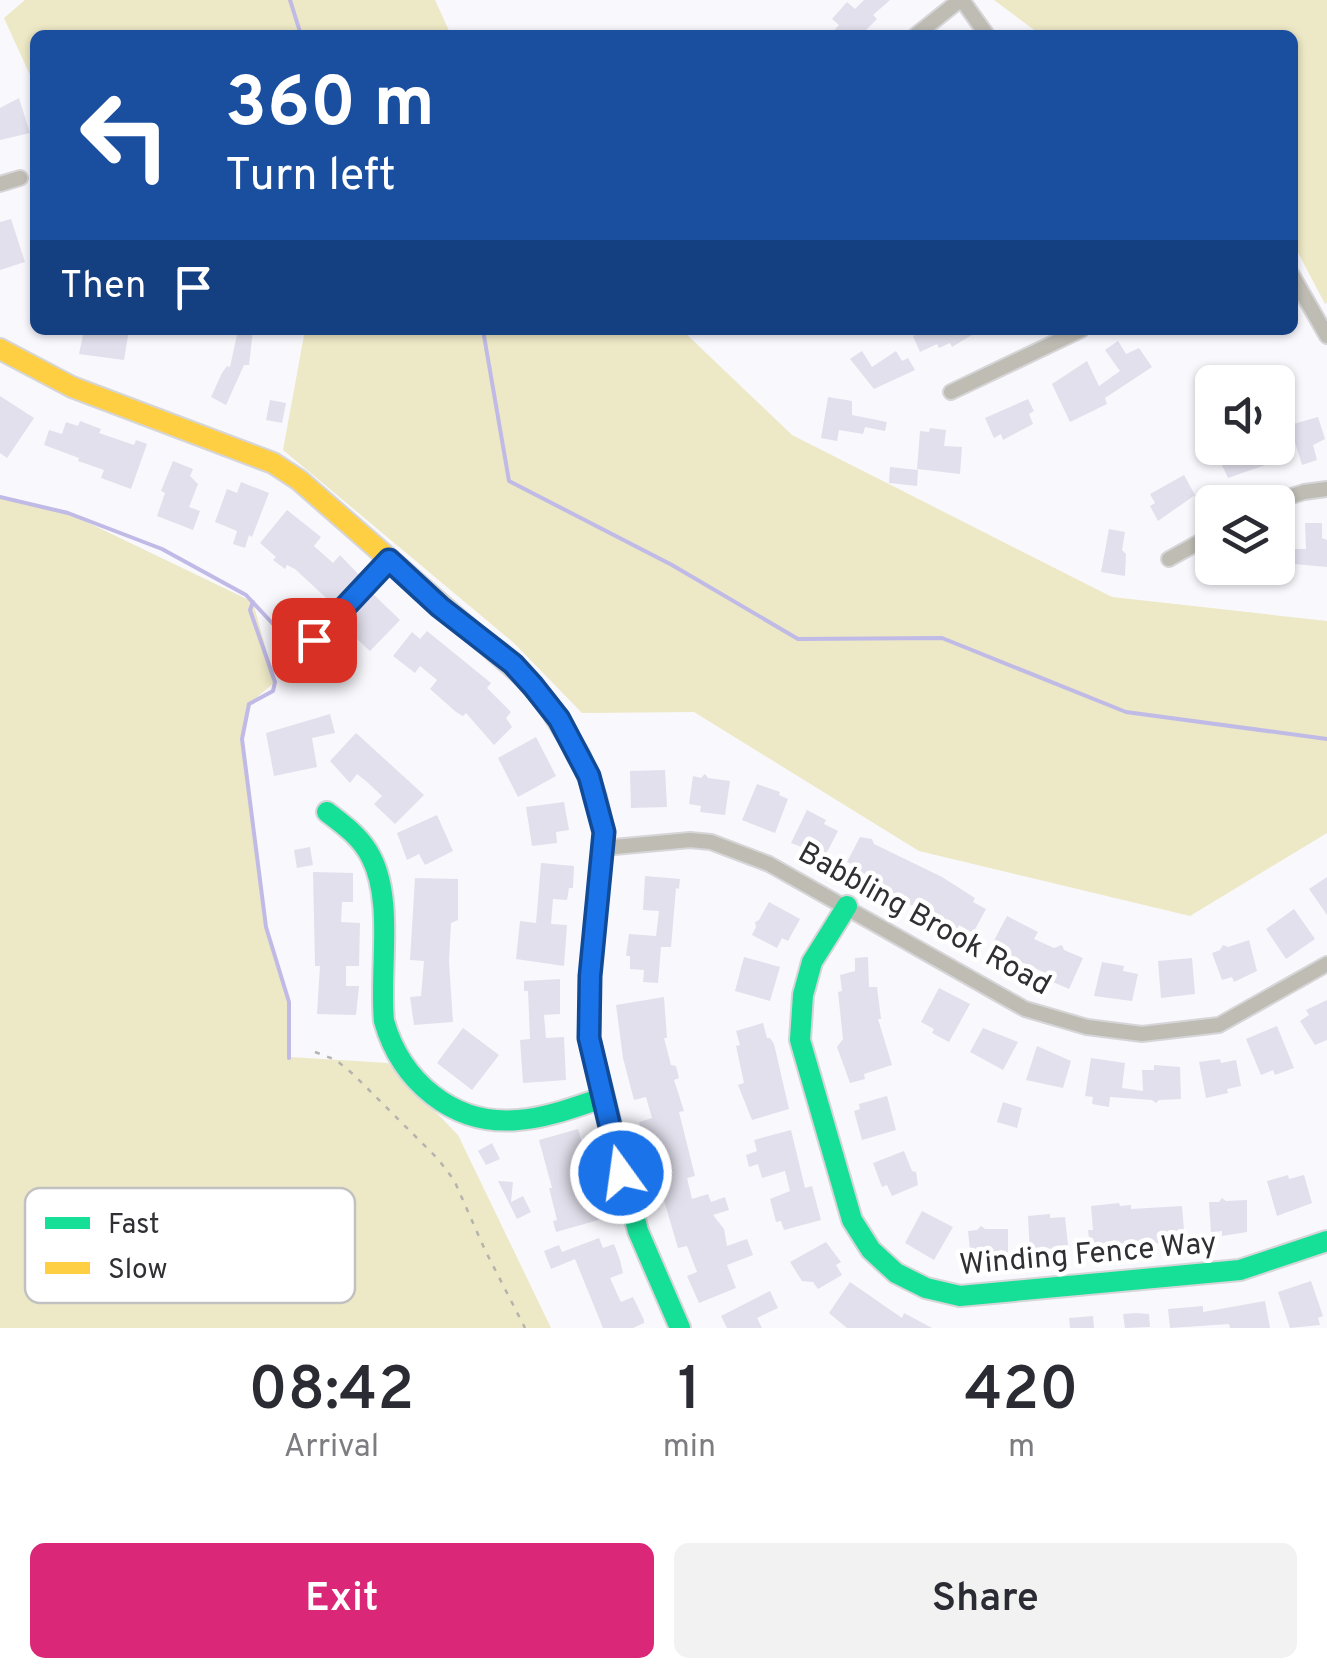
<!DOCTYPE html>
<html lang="en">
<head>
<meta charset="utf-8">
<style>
  body { margin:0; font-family:Overpass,sans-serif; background:#f2f2f3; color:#2b2b33; height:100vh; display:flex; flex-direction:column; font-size:38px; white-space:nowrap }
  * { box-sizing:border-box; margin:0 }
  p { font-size:32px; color:#7c7c81 }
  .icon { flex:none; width:55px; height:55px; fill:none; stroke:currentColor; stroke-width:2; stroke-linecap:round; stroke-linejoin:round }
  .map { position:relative; height:1328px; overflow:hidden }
  .side { display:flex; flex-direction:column; background:#fff; flex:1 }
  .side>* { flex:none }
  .guide { position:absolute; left:30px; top:30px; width:1268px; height:305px; border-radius:15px; box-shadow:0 2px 8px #0004; background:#1a4fa0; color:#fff; overflow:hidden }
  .tools { position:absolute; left:1195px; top:365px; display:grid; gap:20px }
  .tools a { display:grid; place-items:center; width:100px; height:100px; border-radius:15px; background:#fff; box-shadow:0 2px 8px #0004; font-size:50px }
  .pin { position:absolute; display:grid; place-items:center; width:85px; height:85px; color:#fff; margin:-42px; border-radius:20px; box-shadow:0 5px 15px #0006 }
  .me { position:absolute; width:110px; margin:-55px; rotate:346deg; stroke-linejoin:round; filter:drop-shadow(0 0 8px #0008) }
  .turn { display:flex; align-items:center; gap:35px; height:210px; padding:0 30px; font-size:45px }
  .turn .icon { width:130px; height:130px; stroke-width:2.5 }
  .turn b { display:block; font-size:70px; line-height:85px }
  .then { display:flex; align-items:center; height:95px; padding:0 30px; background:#0003; gap:20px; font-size:38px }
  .eta { display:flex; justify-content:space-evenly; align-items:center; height:170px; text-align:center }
  .eta b { font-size:60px; font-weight:600; line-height:70px }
  .primary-button { display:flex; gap:20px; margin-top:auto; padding:20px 30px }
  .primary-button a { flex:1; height:115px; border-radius:15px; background:#db2777; color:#fff; font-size:40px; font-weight:600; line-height:115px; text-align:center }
  .primary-button a+a { background:#f2f2f3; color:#2b2b33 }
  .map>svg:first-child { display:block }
  .green { fill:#ede8c5 }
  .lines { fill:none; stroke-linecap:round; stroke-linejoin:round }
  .stream { stroke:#c0bae6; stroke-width:4 }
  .building { fill:#e2e0ec }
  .lane-casing { stroke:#d6d5d8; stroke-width:10 }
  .street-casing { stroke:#d6d5d8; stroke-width:18 }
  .fast-casing { stroke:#d6d5d8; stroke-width:24 }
  .slow-casing { stroke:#d6d5d8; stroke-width:24 }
  .path { stroke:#b5b3ae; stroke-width:2.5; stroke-dasharray:5 8; stroke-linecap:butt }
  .lane { stroke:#bebcb3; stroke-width:6 }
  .street { stroke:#bebcb3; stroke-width:14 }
  .fast { stroke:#16e098; stroke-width:20 }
  .slow { stroke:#ffcf43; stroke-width:20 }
  .route-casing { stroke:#114b97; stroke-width:25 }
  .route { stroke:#1a73e8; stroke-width:18 }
  .labels { text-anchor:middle; stroke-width:9; stroke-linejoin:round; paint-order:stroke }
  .street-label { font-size:30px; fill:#303034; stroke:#fff }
  .key { fill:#fff; stroke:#c1c1c2; stroke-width:2.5 }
  .key-label { font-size:28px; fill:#303034 }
</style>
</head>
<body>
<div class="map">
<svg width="1327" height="1328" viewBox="0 0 1327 1328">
  <rect width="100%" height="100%" fill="#f9f8fd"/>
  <g class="green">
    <polygon points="25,0 435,0 451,35 35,35 35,86 4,18"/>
    <polygon points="994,0 1327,0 1327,302 1325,304 1293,243 1292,35 1041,35"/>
    <polygon points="305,330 682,330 792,435 1112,597 1327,621 1327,833 1190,916 919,851 694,712 582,713 514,643 283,450"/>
    <polygon points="0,497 68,513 253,602 275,682 249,704 242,739 266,927 289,1002 289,1057 388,1063 458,1135 551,1328 0,1328"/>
  </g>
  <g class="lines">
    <g class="stream">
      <polyline points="290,0 301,35"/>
      <polyline points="483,330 509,481 672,565 798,639 942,638 1126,712 1327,739"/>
      <polyline points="0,497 68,513 162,549 246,595 287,639 306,648 314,640"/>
      <polyline points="253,602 250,610 275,682 273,691 249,704 242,739 266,927 289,1002 289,1058"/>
    </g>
  </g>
  <g class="building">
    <polygon points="864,0 890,0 873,15 877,19 861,35 830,35 839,25 832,19 847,2 855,9"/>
    <polygon points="19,98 30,133 0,140 0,108"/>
    <polygon points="11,219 25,262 0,270 0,222"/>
    <polygon points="84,330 129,330 124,360 79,354"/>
    <polygon points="238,330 253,330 249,365 244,365 226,405 211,397 222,373 227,366 230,367"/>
    <polygon points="926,330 980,330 952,347 950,343 939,348 937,344 920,352 913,336"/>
    <polygon points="1118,341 1126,354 1139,348 1152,367 1105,398 1107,404 1070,422 1052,384 1087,361 1099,386 1120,371 1105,350"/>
    <polygon points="862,351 872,367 896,351 902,361 908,358 915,370 874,389 850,359"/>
    <polygon points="0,396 34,418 7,458 0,453"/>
    <polygon points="828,397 852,401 852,415 887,422 885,431 865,427 863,434 839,430 837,441 821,438"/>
    <polygon points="1028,399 1034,411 1029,414 1033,424 1003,440 1001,434 994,438 985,418"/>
    <polygon points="270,400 286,403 282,423 266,420"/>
    <polygon points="1318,417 1325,439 1313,445 1317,460 1302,465 1294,439 1283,442 1279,428"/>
    <polygon points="80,421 101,429 99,433 134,445 136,440 147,444 131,489 101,478 104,470 78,461 79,458 44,445 49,430 62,434 66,422 78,426"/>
    <polygon points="930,428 946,430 944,446 962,447 960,474 917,469 920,431 929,432"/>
    <polygon points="1221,448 1257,448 1259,452 1264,449 1271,463 1228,478 1219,459 1225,455"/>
    <polygon points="173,461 193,469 190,476 198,484 189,507 200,511 193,530 157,516 165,493 161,491"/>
    <polygon points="890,467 918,470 917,486 889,483"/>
    <polygon points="1184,475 1195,495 1158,521 1150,506 1155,503 1150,494"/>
    <polygon points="241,482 269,493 252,537 249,535 245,548 233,544 237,531 215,522 227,489 237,493"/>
    <polygon points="287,510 321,537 314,546 333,563 340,555 361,577 336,607 295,569 287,565 285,569 273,560 276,557 260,543"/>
    <polygon points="1305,523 1322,523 1322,538 1327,540 1327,567 1294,564 1294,549 1306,549"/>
    <polygon points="1109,529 1125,532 1122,550 1126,554 1125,576 1101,572"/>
    <polygon points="1237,568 1279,568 1244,583"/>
    <polygon points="370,591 400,620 370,651 340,623"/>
    <polygon points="427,631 491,683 487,688 511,712 506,718 512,727 494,745 466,713 463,716 456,712 430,689 437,680 420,666 415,673 393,656 412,632 420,639"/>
    <polygon points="330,714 335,733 312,738 317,767 274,776 266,733"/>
    <polygon points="356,733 424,795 395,824 374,804 382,796 366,781 357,774 350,783 330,761"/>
    <polygon points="536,737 556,776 518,797 498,758"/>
    <polygon points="665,770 667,807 631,808 630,771"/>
    <polygon points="705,774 708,778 730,781 725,815 700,812 701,806 689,804 693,776 701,778"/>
    <polygon points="757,784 780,792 779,795 788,799 775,833 742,820"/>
    <polygon points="564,802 569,830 556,832 557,843 532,846 526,807"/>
    <polygon points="807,810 826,820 824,824 838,831 825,856 791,843"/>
    <polygon points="437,815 453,851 425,865 419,854 407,860 397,833"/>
    <polygon points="860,837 872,839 874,844 942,877 975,898 973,902 986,909 973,933 959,925 957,929 950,927 854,873 858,867 847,862"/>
    <polygon points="310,847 313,865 297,868 294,850"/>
    <polygon points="541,863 574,866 573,888 569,888 567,900 553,899 551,924 567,925 564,966 516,959 520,921 536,923"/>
    <polygon points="313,872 353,873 353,902 342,902 341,922 360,923 359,966 346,966 346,986 359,986 356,1015 317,1014 320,966 315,966"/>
    <polygon points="645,876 680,879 679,889 676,888 671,947 661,947 658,983 643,982 644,970 630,969 630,956 626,956 629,934 656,936 659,911 643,910"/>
    <polygon points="1327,877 1327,915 1309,889"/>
    <polygon points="415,878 458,879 458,920 451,923 449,962 453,1022 414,1025 410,997 421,996 424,961 410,960"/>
    <polygon points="769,902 800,919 788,941 782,938 777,948 752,935 756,927 755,922 759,920"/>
    <polygon points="1294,909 1315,939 1286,959 1266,929"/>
    <polygon points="1007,916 1038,932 1034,939 1054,948 1062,945 1064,950 1083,958 1069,989 1046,979 1048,974 990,948"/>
    <polygon points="1249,940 1257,971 1234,982 1232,977 1222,980 1212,953 1220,950 1223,945 1228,947"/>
    <polygon points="744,957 780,967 770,1001 735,991"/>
    <polygon points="868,957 869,987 877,987 881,1019 878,1019 892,1065 864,1074 865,1079 850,1083 837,1047 843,1039 838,992 842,991 840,975 855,971 855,958"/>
    <polygon points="1192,958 1195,994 1161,998 1158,961"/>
    <polygon points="1102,962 1124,966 1123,971 1138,974 1132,1001 1094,996"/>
    <polygon points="560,979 560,1014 544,1015 546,1038 564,1037 566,1080 523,1083 520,1040 530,1039 528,991 524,991 524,981"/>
    <polygon points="939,988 970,1004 949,1042 932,1033 934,1029 921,1022"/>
    <polygon points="664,997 667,1038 664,1038 671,1065 676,1066 679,1078 674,1080 684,1111 679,1112 695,1176 687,1178 692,1199 708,1194 711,1202 725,1197 729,1210 713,1215 724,1229 727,1246 747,1239 753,1255 727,1265 736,1288 699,1303 687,1276 697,1272 687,1246 678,1248 663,1197 660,1198 655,1184 652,1169 661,1166 656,1147 647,1150 642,1136 639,1122 652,1118 646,1097 634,1100 623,1058 616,1005"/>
    <polygon points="1327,1000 1327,1040 1315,1045 1300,1021 1309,1015 1306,1010"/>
    <polygon points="763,1023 767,1038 770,1038 774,1044 789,1109 752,1120 738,1085 744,1083 736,1046 740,1045 736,1031"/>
    <polygon points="1277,1026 1294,1068 1275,1075 1273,1070 1261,1075 1246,1039"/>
    <polygon points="463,1028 499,1055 472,1090 437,1063"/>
    <polygon points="983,1028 1018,1042 1003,1070 970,1052"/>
    <polygon points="1037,1046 1071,1061 1063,1088 1026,1080"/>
    <polygon points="1091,1058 1125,1063 1122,1088 1143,1091 1142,1070 1154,1070 1154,1065 1180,1067 1181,1099 1159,1100 1156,1103 1152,1100 1110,1097 1109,1107 1092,1104 1093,1097 1085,1096"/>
    <polygon points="1220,1059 1221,1063 1236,1060 1241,1086 1227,1089 1228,1093 1206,1098 1199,1062"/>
    <polygon points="887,1096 896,1130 862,1140 854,1111 860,1109 859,1104"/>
    <polygon points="1003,1102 1022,1108 1017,1128 997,1122"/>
    <polygon points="578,1129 586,1157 575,1160 581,1180 591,1177 602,1219 556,1232 553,1221 557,1220 549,1188 552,1188 539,1140"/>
    <polygon points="791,1130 805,1188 812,1186 821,1220 784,1230 781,1221 776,1222 770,1199 790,1191 785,1171 762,1178 758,1164 749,1167 746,1155 757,1151 754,1140"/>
    <polygon points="492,1143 500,1159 486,1165 478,1151"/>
    <polygon points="904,1151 912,1171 916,1172 918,1185 892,1196 887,1185 882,1187 873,1163"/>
    <polygon points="1288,1175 1289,1179 1304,1175 1312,1203 1277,1216 1267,1181"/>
    <polygon points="498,1181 513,1182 511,1202 523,1196 531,1212 517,1219"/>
    <polygon points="1222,1198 1226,1201 1247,1200 1247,1232 1222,1236 1222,1231 1211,1232 1209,1202 1219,1202"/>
    <polygon points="1119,1203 1120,1206 1131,1205 1131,1209 1182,1206 1185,1242 1090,1246 1088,1230 1093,1230 1091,1206"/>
    <polygon points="922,1211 953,1227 934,1260 905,1243"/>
    <polygon points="1050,1214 1050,1218 1065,1217 1068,1245 1030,1253 1028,1216"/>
    <polygon points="981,1226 985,1229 1008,1229 1008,1259 983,1264 982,1259 971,1260 968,1231 977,1230"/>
    <polygon points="599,1238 603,1248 614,1244 620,1260 623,1273 610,1278 619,1298 621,1302 633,1297 644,1320 644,1323 633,1328 603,1328 575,1259 551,1269 544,1251 559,1245 562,1252"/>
    <polygon points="826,1242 841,1262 836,1265 842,1275 818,1289 813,1282 802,1281 790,1262"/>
    <polygon points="1311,1281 1323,1316 1318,1318 1320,1325 1290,1328 1278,1292"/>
    <polygon points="850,1282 902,1318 904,1313 932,1328 847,1328 829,1313"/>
    <polygon points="770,1291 778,1308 757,1318 762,1328 727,1328 721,1316"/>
    <polygon points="1265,1301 1270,1328 1230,1328 1229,1324 1170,1328 1168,1309 1203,1306 1203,1312"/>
    <polygon points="1136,1313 1149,1314 1150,1327 1125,1328 1123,1314"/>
    <polygon points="1093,1316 1094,1328 1070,1328 1069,1318"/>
  </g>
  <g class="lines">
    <defs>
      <polyline id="lane" points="314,640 385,565"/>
      <g id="street">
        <polyline points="962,0 987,35"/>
        <polyline points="916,35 960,0"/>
        <polyline points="0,184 20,178"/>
        <polyline points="1292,275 1327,336"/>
        <polyline points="951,392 1081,330"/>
        <polyline points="1273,502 1304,492 1327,489"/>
        <polyline points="1169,559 1212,535"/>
        <polyline points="603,848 690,840 711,842 769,864 1025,1009 1087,1027 1142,1034 1219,1025 1327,964"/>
      </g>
      <g id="fast">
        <polyline points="524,677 546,702 580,756 596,797 604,832 590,976 589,1038 638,1231 680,1328"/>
        <path d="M327,812C344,825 361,837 371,857C394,901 379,971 384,1021C401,1081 453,1126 518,1120C547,1118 575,1107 602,1098"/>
        <polyline points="847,906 812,962 803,995 800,1040 852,1220 871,1250 896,1273 926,1288 960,1296 1240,1270 1327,1241"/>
      </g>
      <polyline id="slow" points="0,349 72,387 273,463 299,480 524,677"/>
    </defs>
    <use href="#lane" class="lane-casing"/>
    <use href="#street" class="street-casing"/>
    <use href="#fast" class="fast-casing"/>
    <use href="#slow" class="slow-casing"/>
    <polyline class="path" points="315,1052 336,1060 353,1074 438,1159 454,1180 485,1250 525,1328"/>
    <use href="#lane" class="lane"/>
    <use href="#street" class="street"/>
    <use href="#fast" class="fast"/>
    <use href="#slow" class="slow"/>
  </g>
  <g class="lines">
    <defs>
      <polyline id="route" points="314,640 389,560 440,607 513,664 533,686 559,719 589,776 604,832 590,976 589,1038 621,1173"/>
    </defs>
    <use href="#route" class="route-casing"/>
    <use href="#route" class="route"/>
  </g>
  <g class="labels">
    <g class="street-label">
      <text transform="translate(925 918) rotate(29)" y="10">Babbling Brook Road</text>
      <text transform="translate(1088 1253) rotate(-5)" y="10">Winding Fence Way</text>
    </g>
  </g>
  <rect x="25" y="1188" width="330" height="115" rx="15" class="key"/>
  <rect x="45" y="1217" width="45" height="12" fill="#16e098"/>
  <rect x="45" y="1262" width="45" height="12" fill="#ffcf43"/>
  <g class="key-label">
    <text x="108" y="1233">Fast</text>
    <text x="108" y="1278">Slow</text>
  </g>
</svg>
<div class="tools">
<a><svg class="icon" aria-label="sound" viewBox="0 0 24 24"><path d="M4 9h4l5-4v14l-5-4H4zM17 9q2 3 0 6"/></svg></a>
<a><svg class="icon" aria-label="layers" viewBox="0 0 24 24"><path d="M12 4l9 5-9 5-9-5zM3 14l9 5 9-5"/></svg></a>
</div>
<div class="pin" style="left:314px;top:640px;background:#d93025"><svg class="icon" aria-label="arrive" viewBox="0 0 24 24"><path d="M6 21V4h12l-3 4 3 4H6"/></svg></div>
<svg class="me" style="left:621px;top:1173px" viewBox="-20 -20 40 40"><circle r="17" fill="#1a73e8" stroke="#fff" stroke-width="3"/><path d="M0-11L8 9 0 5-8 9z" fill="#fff"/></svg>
<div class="guide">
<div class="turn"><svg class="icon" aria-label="left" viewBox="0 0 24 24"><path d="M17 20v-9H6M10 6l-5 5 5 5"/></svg><div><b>360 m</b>Turn left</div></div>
<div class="then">Then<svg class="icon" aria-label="arrive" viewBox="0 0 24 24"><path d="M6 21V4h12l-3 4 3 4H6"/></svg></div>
</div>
</div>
<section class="side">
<div class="eta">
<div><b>08:42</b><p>Arrival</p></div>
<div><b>1</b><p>min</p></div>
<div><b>420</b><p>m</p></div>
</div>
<div class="primary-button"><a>Exit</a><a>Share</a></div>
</section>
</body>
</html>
